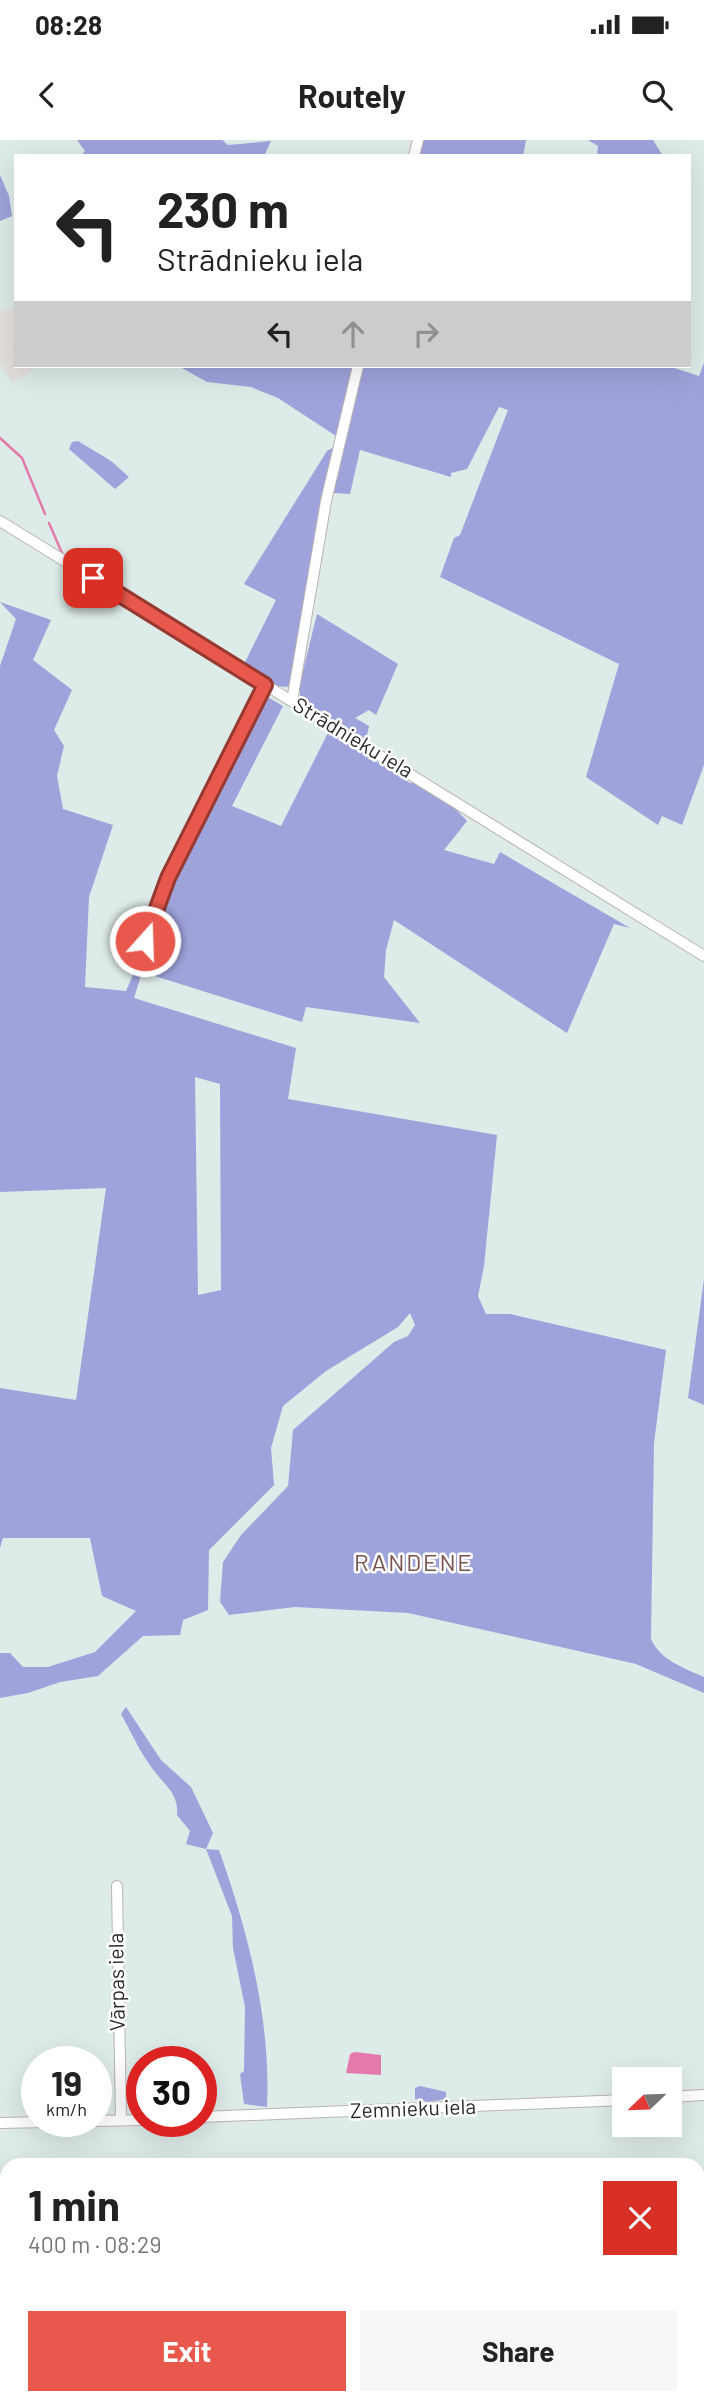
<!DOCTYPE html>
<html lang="en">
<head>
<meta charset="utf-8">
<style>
  body { margin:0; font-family:Barlow,sans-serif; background:#f6f6f6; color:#222; height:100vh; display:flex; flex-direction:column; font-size:26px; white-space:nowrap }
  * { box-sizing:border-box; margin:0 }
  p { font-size:23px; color:#767676 }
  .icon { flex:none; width:38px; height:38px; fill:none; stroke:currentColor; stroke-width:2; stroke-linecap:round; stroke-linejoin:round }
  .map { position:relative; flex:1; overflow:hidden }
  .details { position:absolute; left:0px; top:2018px; width:705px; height:247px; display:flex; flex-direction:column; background:#fff; border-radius:21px 21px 0 0; box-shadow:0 7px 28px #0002 }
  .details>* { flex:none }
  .guide { position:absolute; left:14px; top:14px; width:677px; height:214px; border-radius:0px; box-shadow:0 7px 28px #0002; background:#fff; color:#222; overflow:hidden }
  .needle { width:46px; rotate:247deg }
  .tools { position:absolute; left:612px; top:1927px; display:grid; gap:14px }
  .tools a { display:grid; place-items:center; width:70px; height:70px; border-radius:0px; background:#fff; box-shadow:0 7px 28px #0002; font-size:35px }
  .speed { position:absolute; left:21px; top:1906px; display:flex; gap:14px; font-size:35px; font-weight:700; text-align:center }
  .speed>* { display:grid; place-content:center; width:91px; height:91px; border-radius:50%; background:#fff; box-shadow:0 7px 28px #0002; line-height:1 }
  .speed small { font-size:18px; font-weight:400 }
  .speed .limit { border:10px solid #d22; background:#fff; color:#111 }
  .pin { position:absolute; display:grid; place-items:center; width:60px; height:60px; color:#fff; margin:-30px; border-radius:14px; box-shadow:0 4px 10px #0006 }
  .me { position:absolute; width:77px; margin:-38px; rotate:20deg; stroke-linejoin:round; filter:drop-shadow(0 0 5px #0008) }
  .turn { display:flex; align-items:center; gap:24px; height:147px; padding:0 28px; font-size:32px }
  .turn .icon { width:91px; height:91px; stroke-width:2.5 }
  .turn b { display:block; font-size:49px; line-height:60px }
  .lanes { display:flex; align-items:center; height:66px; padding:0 28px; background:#0003; justify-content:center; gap:35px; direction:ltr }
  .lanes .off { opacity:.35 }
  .round { display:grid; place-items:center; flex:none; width:74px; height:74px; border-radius:0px; background:#f6f6f6 }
  .summary { display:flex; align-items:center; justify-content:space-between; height:119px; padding:0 28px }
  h1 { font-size:42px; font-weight:700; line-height:52px }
  .primary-button { display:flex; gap:14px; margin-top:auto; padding:14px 28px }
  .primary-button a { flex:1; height:80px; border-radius:0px; background:#e9584c; color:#fff; font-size:28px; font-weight:700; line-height:80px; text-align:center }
  .primary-button a+a { background:#f6f6f6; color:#222 }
  .status { display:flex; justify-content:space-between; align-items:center; height:49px; padding:0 35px; background:#fff; direction:ltr }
  .status svg { height:19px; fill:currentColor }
  header { display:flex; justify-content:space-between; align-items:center; height:91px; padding:0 28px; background:#fff; font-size:32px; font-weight:700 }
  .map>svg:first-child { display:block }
  .industrial { fill:#e4e1dd }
  .green { fill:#9fa3dc; fill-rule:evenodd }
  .water { fill:#e37aab }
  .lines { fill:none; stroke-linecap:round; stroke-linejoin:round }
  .stream { stroke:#e37aab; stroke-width:2.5 }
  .minor-casing { stroke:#bcb2b1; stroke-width:12 }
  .minor { stroke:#fff; stroke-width:10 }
  .route-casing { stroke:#973931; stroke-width:18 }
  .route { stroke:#e9584c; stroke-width:12 }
  .labels { text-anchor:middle; stroke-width:5; stroke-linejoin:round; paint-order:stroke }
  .street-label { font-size:21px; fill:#2a2a2a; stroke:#fff }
  .quarter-label { font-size:24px; letter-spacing:2px; fill:#77524f; stroke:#fff }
</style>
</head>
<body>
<div class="status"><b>08:28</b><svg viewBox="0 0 49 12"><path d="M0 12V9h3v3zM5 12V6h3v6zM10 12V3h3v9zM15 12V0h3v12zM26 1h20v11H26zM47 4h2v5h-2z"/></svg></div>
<header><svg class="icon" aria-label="back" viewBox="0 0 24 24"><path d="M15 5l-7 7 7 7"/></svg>Routely<svg class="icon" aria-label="search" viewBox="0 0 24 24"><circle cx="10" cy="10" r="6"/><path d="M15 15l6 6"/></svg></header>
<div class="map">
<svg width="704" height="2264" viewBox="0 0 704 2264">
  <rect width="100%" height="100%" fill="#ddebe9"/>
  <polygon class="industrial" points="16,167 16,226 36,226 23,238 12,242 0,223 0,171"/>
  <g class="green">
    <polygon points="77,0 222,0 228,5 271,1 264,16 80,16 85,11"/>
    <polygon points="423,0 526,0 523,16 419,16"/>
    <polygon points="588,0 653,0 663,16 597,16 598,6"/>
    <polygon points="0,35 9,56 12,76 0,81"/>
    <polygon points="704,223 704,625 682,685 662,676 658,685 586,637 619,524 440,437 454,398 460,395 508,270 499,267 467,329 451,333 451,337 360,310 350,354 333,353 364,226 668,226 699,236"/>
    <polygon points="183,226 354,226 336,296 278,258 251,247 207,242 182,228"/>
    <polygon points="78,301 111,321 129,337 115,349 69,309 72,302"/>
    <polygon points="334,307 290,547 273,546 242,528 276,460 244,444 327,311"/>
    <path d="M0,462L51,480L33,520L72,550L54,590L64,606L57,636L63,669L113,685L89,757L85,847L126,851L187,709L264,555L283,566L232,666L281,686L329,591L410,643C424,639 458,670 467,681L444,710L494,724L500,712L630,788L614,784L567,893L394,780L386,810L384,837L420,883L306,867L302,882L142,832L134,858L296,908L288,959L497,995L484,1126L478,1156L486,1174H510L666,1210L654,1303L651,1499C660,1520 684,1528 704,1537V1553L636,1524L408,1473L295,1467L229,1475L220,1462L223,1422L241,1395L288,1346L293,1290L394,1202L408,1196L415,1185L410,1173L398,1187L326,1231L283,1266L271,1308L274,1345L209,1410L208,1470L183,1480L180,1495L143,1496L98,1536L60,1542L28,1553L0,1558V1513H10L23,1527H48L95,1512L136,1471L102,1456L90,1398H3L0,1408V1248L76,1260L106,1048L0,1052V526L16,479ZM195,937L220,944L221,1150L198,1155Z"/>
    <polygon points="317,474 398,524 376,575 369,570 355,578 369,586 366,600 300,561 300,543"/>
    <polygon points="704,1139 704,1265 688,1258"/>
    <path d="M126,1567L161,1620L191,1647L213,1693L206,1709L219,1710C248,1792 271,1879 267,1967L244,1964L240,1934L244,1931L245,1867L233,1808L232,1776L206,1709L186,1704L190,1691L177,1675C179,1653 164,1645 152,1628C140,1612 131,1592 121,1574Z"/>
    <polygon points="420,1946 446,1952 446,1959 428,1962 415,1959 415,1948"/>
    <polygon points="0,2091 7,2093 7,2185 0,2184"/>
  </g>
  <polygon class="water" points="355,1912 381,1915 381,1935 346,1933 350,1914"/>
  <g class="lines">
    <g class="stream">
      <polyline points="0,298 22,318 45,374"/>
      <polyline points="49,383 62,413"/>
    </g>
    <defs>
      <g id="minor">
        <polyline points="414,16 418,0"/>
        <polyline points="0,381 704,816"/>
        <polyline points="292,561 326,361 358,226"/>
        <polyline points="145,801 168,738 265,545"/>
        <polyline points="117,1746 121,1980"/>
        <polyline points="670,1957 704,1955"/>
        <polyline points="201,1977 625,1960"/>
        <polyline points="0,1983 142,1980"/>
      </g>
    </defs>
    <use href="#minor" class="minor-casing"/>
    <use href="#minor" class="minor"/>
  </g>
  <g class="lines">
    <defs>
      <polyline id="route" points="93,438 265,545 168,738 145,801"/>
    </defs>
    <use href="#route" class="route-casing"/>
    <use href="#route" class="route"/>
  </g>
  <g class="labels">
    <g class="street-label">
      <text transform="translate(353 598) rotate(31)" y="7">Strādnieku iela</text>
      <text transform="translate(117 1842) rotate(-91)" y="7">Vārpas iela</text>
      <text transform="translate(413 1969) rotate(-2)" y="7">Zemnieku iela</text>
    </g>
    <g class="quarter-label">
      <text x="414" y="1431">RANDENE</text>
    </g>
  </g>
</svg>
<div class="tools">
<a><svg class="needle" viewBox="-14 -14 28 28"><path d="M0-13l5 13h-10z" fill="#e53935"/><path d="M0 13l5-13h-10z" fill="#767676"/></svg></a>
</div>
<div class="speed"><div>19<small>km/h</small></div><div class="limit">30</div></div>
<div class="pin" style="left:93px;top:438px;background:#d93025"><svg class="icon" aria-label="arrive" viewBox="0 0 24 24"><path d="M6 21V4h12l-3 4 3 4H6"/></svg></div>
<svg class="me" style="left:145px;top:801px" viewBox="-20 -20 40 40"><circle r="17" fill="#e9584c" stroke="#fff" stroke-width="3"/><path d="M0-11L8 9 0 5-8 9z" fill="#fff"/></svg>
<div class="guide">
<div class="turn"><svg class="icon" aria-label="left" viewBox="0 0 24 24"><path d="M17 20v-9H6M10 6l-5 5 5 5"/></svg><div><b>230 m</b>Strādnieku iela</div></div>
<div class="lanes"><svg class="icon" aria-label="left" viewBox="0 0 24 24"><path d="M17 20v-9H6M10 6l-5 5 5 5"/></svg><svg class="icon off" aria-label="ahead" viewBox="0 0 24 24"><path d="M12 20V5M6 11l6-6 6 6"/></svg><svg class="icon off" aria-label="right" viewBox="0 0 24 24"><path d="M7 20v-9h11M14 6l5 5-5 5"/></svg></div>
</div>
<section class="details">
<div class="summary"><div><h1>1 min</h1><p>400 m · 08:29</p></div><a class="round" style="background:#d93025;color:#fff"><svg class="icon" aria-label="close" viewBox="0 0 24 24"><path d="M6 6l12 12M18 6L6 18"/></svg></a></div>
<div class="primary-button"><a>Exit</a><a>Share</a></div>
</section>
</div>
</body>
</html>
